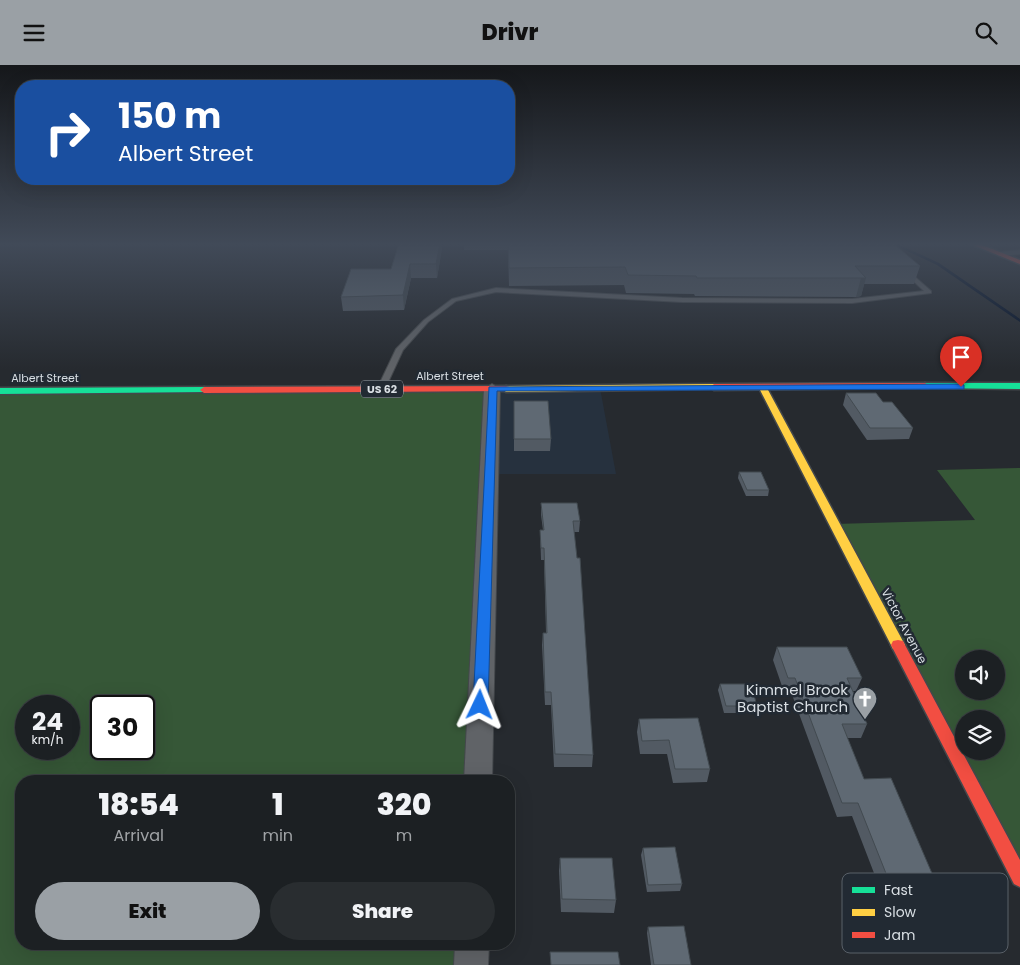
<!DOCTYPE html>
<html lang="en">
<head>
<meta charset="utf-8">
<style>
  body { margin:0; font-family:Poppins,sans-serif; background:#292d30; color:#f1f3f6; height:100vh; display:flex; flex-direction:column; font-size:19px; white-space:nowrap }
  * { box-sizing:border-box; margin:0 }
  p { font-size:16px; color:#a0a3a6 }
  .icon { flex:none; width:28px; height:28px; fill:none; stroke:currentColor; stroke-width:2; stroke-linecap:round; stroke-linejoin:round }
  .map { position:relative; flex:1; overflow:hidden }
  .side { position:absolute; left:15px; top:710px; width:500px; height:175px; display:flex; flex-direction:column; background:#1c2023; border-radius:20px; box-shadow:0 5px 20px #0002,0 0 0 1px #3a3e41 }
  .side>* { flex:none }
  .hud { position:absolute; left:15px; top:15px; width:500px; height:105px; border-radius:20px; box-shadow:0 5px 20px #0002,0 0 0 1px #3a3e41; background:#1a4fa0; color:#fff; overflow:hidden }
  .tools { position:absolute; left:955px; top:585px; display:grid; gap:10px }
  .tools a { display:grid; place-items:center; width:50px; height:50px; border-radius:50%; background:#1c2023; box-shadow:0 5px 20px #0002,0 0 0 1px #3a3e41; font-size:25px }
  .speed { position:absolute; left:15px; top:630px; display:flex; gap:10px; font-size:25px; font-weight:700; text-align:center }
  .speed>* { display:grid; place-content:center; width:65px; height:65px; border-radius:50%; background:#1c2023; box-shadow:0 5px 20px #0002,0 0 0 1px #3a3e41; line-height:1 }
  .speed small { font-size:12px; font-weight:400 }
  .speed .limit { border:2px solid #111; border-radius:8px; background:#fff; color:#111 }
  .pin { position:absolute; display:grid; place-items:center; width:42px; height:42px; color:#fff; margin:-51px -21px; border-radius:50% 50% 50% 0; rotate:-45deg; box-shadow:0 0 5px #0007 }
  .pin .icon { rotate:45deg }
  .me { position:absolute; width:55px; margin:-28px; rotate:2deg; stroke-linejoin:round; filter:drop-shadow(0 0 4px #0008) }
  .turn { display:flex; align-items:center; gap:18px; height:105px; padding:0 20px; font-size:22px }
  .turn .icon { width:65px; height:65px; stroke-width:2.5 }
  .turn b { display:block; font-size:35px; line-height:42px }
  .eta { display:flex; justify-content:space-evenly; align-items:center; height:85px; text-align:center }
  .eta b { font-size:30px; font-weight:800; line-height:35px }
  .cta { display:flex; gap:10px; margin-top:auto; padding:10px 20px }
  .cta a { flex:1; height:58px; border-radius:30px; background:#9aa0a5; color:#111; font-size:20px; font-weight:800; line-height:58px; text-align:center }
  .cta a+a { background:#292d30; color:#f1f3f6 }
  header { display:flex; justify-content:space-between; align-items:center; height:65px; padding:0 20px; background:#9aa0a5; color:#111; font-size:22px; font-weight:800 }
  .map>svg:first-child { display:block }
  .built { fill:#26313e }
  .forest { fill:#365737; fill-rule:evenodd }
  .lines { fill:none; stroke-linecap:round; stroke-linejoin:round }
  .stream { fill:#031128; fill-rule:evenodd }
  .lane-casing { stroke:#44484c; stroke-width:2 }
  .street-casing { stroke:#44484c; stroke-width:2 }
  .fast-casing { stroke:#44484c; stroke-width:3 }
  .slow-casing { stroke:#44484c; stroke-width:3 }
  .jam-casing { stroke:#44484c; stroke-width:3 }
  .lane { fill:#606367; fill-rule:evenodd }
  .street { fill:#606367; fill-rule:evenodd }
  .fast { fill:#16e098; fill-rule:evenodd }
  .slow { fill:#ffcf43; fill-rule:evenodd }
  .jam { fill:#f24e42; fill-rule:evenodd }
  .wall { fill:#525a63 }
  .shaded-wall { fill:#424a50 }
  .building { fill:#5f6973; stroke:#424a50 }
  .route { fill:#1a73e8; stroke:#114b97 }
  .labels { text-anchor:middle; stroke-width:5; stroke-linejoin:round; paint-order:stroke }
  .far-street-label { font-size:11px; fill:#d9dfe4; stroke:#222a33 }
  .shield { fill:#222a33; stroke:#a2a9af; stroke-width:1 }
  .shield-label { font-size:11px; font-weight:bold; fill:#d9dfe4 }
  .street-label { font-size:12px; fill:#d9dfe4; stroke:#222a33 }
  .near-poi-label { font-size:15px; fill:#d9dfe4; stroke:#222a33; text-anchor:end }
  .key { fill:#222a33; stroke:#596068; stroke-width:1 }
  .key-label { font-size:14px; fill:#d9dfe4 }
</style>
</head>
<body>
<header><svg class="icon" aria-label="menu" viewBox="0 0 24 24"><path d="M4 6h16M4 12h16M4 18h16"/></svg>Drivr<svg class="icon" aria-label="search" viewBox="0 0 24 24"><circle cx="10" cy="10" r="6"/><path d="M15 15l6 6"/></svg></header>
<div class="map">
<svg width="1020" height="900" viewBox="0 0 1020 900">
  <rect width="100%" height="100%" fill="#262a2f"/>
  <polygon class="built" points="600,323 616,409 489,409 492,324"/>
  <g class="forest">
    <path d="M492,324L478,716H21V879H472L471,900H0V326ZM26,641H69V684H26ZM101,641H144V684H101Z"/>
    <path d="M1020,403V813L835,459L975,455L937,405ZM964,594H996V626H964ZM964,654H996V686H964Z"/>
  </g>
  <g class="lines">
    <polygon class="stream" points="890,178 896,178 939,198 1020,254 1020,257 937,200"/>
    <defs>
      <g id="lane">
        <polygon points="1020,185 1020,189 999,191 996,189 999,187"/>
        <polygon points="907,205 931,226 931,228 852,238 682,237 496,227 456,236 428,257 403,285 384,326 381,326 377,324 396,284 424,255 452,234 496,223 682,233 852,234 924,226 905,208 905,206"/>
      </g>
      <g id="street">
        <polygon points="492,319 500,324 492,716 464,716 484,324"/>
        <polygon points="455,879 489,879 488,900 454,900"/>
      </g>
      <g id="fast">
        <polygon points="925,318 1020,318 1020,324 922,323 921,321"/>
        <polygon points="204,322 207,323 207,327 0,329 0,323"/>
      </g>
      <g id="slow">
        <polygon points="714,319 718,322 717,324 506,327 502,324 506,321"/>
        <polygon points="763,320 767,323 905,580 903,584 898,585 893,584 891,580 759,323"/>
      </g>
      <g id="jam">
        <polygon points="968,178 977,178 1020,195 1020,199"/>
        <polygon points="925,318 929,321 928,323 714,325 710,322 714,319"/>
        <polygon points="506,321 509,322 509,326 204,328 200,325 204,322"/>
        <polygon points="898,575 903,576 905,580 1020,795 1020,822 1014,819 891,580 893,576"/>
      </g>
    </defs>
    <use href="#lane" class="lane-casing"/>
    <use href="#street" class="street-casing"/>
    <use href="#fast" class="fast-casing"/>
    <use href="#slow" class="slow-casing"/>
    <use href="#jam" class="jam-casing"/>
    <use href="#lane" class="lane"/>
    <use href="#street" class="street"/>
    <use href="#fast" class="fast"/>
    <use href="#slow" class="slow"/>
    <use href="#jam" class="jam"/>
  </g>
  <g class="wall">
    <polygon points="399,178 442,178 442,183 437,213 411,213 404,245 343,246 341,232 391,204"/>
    <polygon points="464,178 893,178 920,201 914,219 864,219 861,231 856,232 695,231 694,229 626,228 624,220 509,221 508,185 464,185"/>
    <polygon points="846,328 883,337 913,363 909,374 867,375 843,340"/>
    <polygon points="514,336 551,374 550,386 514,386"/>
    <polygon points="739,407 769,425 768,431 746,431 738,413"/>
    <polygon points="541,438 580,456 579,467 574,467 593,690 592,702 554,702 551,640 545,640 542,580 543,568 546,568 544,495 541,495 540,465 543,465 541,450"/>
    <polygon points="777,582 862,613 856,626 853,626 867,659 861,673 847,673 864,714 937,820 929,834 884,834 852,751 837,752 791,627 784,627 773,595"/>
    <polygon points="720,619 757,641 755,648 724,648 718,625"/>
    <polygon points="639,654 710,704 707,717 673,718 667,689 640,689 637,667"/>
    <polygon points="643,783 682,819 680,826 647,827 641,790"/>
    <polygon points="560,793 616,835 614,848 561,847 559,806"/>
    <polygon points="648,862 691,900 651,900 647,868"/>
  </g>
  <g class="shaded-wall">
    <polygon points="440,178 442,178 442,183 437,213 436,199"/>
    <polygon points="410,199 411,213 404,245 403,230"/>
    <polygon points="861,213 866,213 861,231 856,232"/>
  </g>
  <g class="building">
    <polygon points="399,178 440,178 436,199 410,199 403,230 341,232 351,204 391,204"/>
    <polygon points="508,178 893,178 920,201 855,201 866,213 697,213 696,211 628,210 625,202 509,203"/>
    <polygon points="846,328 876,328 883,337 892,337 913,363 870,363"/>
    <polygon points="514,336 548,336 551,374 514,374"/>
    <polygon points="739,407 761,407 769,425 747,425"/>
    <polygon points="541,438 577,438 580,456 573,456 577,493 580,493 593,690 555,689 551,627 545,627 543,568 547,568 544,483 541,483 540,465 544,465"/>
    <polygon points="777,582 847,582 862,613 847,613 867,659 842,659 864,714 891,713 937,820 891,821 858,738 842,738 795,613 788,613"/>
    <polygon points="720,619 751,619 757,641 726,641"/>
    <polygon points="698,653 710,704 675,704 669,675 642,676 639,654"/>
    <polygon points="675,782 682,819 648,820 643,783"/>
    <polygon points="560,793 612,793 616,835 562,834"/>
    <polygon points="684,861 691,900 654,900 648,862"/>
    <polygon points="550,887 618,887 620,900 551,900"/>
  </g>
  <linearGradient id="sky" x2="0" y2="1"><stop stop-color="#15171a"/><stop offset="0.59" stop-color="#414a58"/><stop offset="1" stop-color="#414a58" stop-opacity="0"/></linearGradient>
  <rect width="1020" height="304" fill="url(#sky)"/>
  <polygon class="route" points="961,319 964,320 964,324 497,326 488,640 486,644 475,644 473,640 489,322"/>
  <defs>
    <symbol id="church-pin" viewBox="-11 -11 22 30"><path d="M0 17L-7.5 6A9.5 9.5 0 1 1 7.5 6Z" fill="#9aa0a5" stroke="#222a33"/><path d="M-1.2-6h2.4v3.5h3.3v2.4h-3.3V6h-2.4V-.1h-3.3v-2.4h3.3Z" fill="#fff"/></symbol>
  </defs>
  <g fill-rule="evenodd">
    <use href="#church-pin" x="851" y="620" width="28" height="38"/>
  </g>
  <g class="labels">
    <g class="far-street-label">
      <text x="450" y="315">Albert Street</text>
      <text x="45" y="317">Albert Street</text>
    </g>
    <rect class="shield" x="361" y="315.5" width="42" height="17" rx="4"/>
    <g class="shield-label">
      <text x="382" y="328">US 62</text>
    </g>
    <g class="street-label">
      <text transform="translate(904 561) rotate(62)" y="4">Victor Avenue</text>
    </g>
    <g class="near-poi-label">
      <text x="848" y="630">Kimmel Brook<tspan x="848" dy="17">Baptist Church</tspan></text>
    </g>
  </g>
  <rect x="842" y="808" width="166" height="80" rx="8" class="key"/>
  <rect x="852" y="822" width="23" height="6" fill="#16e098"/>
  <rect x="852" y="844" width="23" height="7" fill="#ffcf43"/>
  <rect x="852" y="867" width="23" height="6" fill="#f24e42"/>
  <g class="key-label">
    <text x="884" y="830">Fast</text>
    <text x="884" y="852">Slow</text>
    <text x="884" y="875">Jam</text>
  </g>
</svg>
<div class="tools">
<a><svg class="icon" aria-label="sound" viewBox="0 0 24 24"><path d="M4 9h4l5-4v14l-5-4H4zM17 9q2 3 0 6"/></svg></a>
<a><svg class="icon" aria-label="layers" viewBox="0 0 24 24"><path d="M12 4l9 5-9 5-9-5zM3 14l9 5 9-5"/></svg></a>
</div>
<div class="speed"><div>24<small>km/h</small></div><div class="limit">30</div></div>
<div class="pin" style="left:961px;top:322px;background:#d93025"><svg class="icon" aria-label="arrive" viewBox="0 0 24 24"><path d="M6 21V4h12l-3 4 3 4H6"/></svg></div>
<svg class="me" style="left:480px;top:640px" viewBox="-20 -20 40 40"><path d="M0-17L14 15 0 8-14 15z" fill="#1a73e8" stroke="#fff" stroke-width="4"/></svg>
<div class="hud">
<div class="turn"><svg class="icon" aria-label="right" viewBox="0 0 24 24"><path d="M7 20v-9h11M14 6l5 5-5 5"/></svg><div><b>150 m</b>Albert Street</div></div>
</div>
<section class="side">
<div class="eta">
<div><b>18:54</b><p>Arrival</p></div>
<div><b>1</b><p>min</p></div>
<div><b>320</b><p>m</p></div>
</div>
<div class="cta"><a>Exit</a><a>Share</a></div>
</section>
</div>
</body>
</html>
